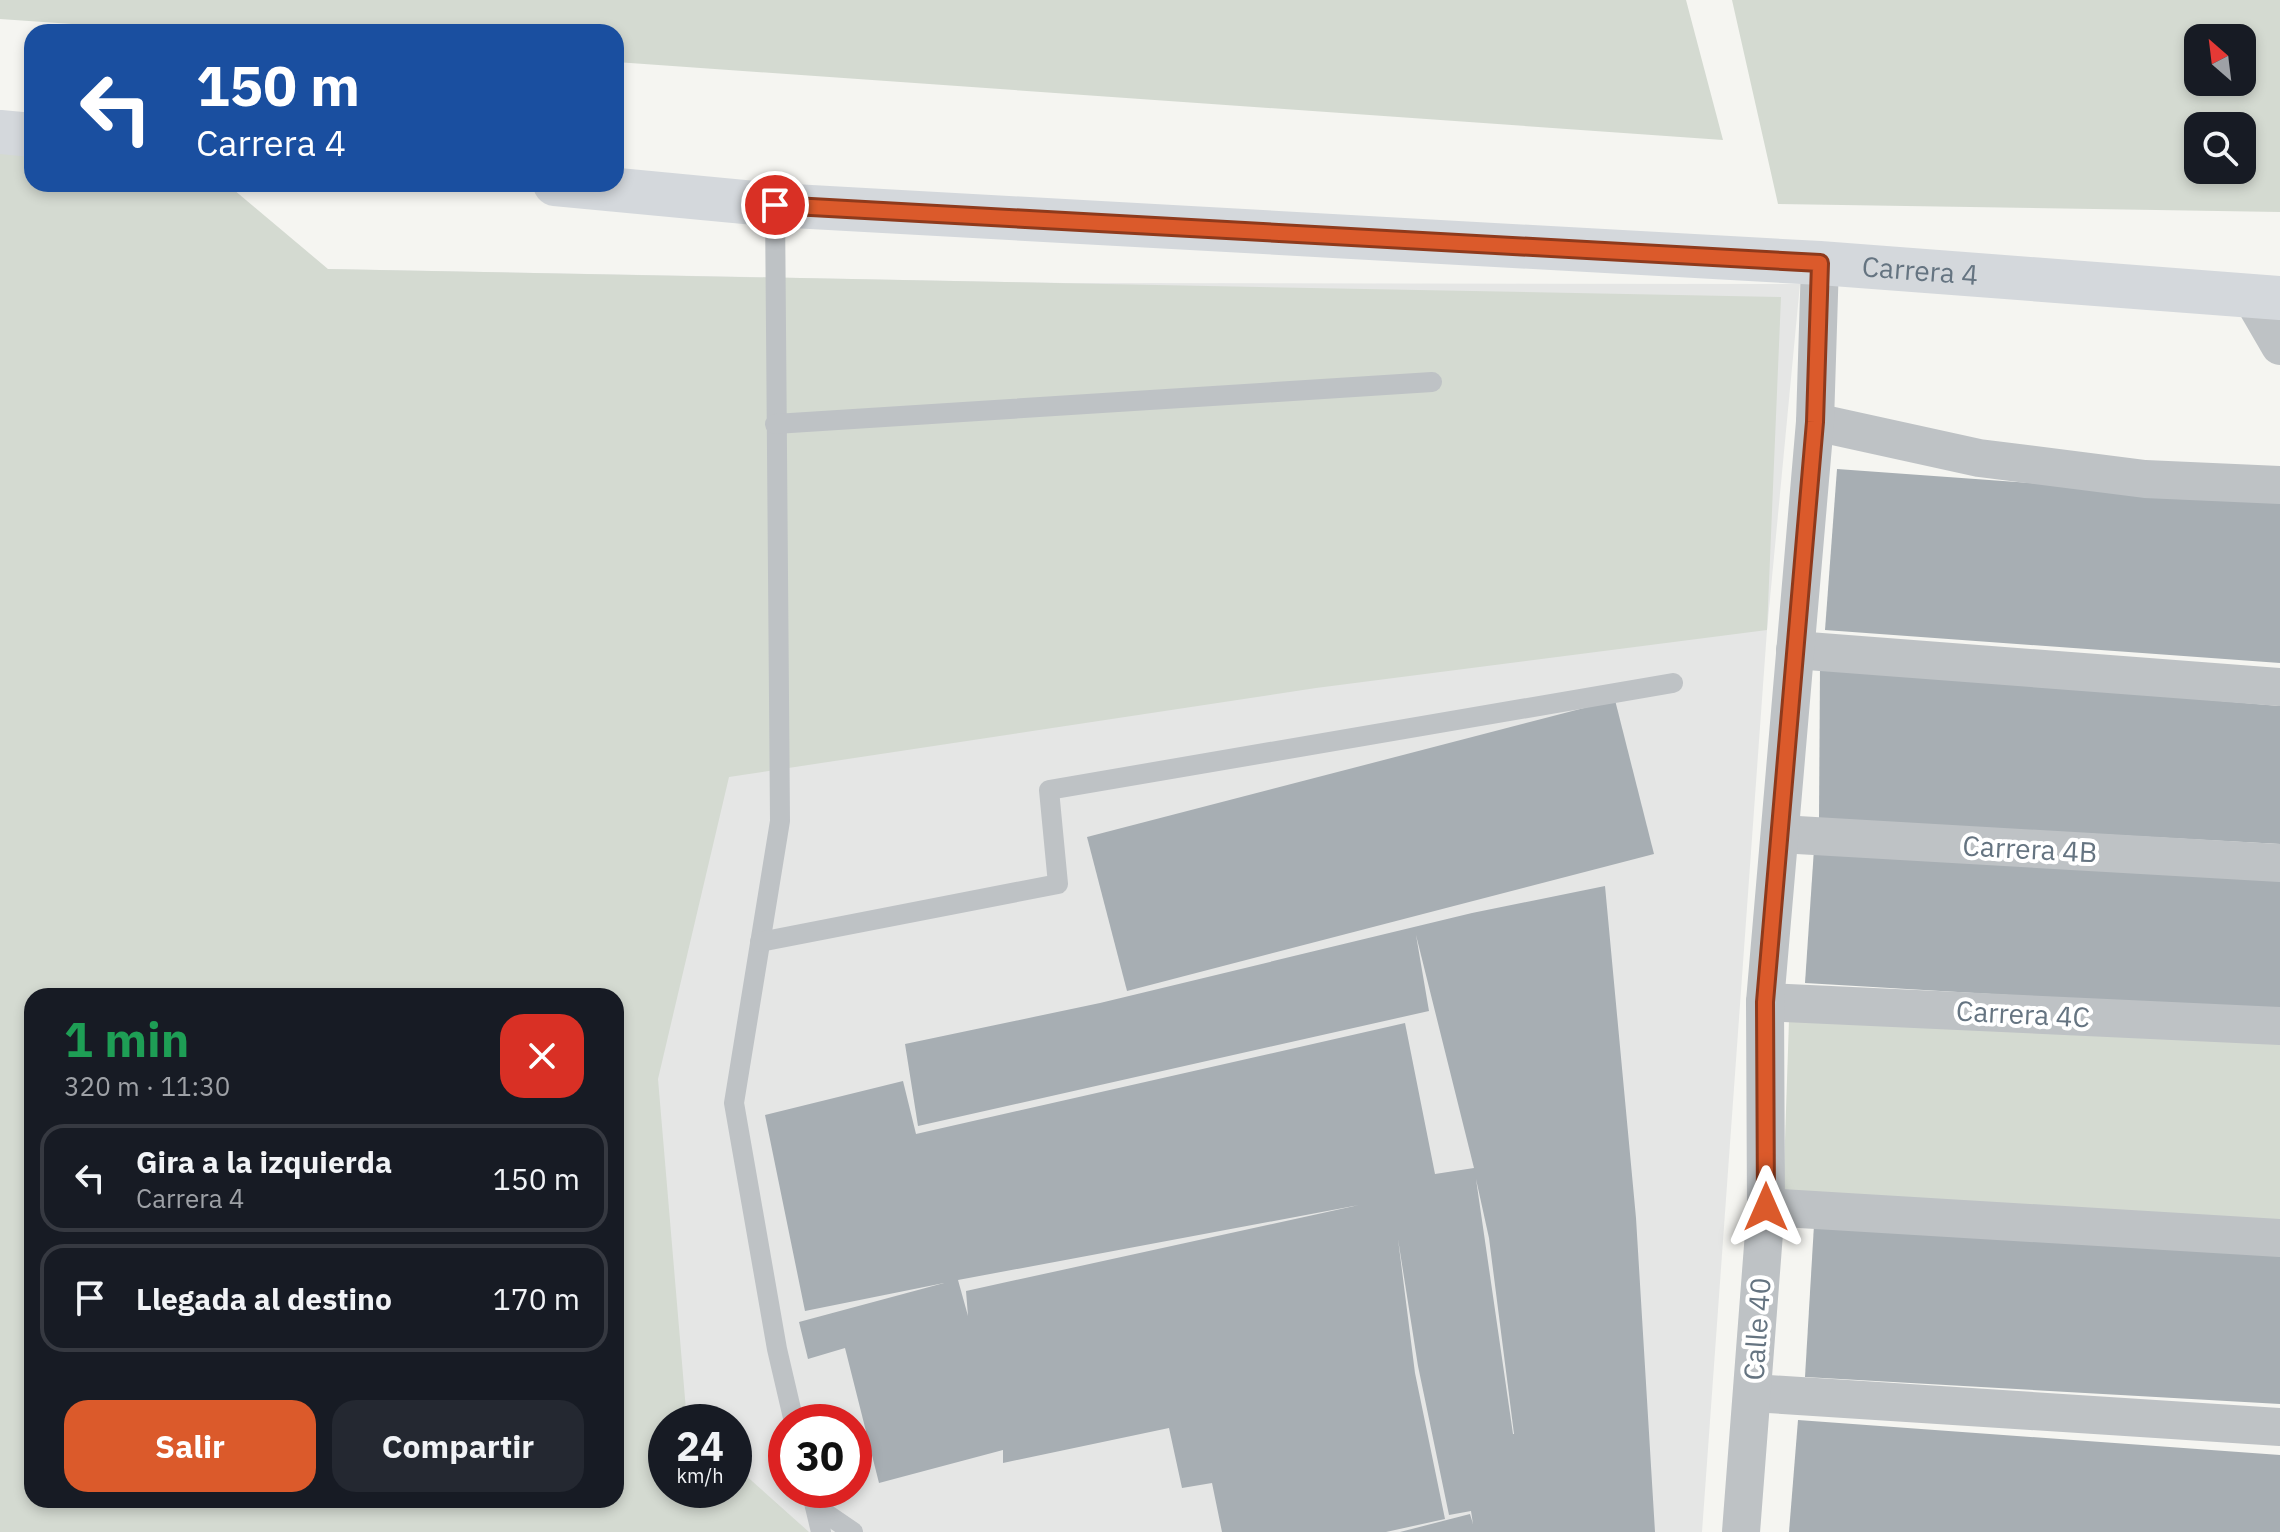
<!DOCTYPE html>
<html lang="es">
<head>
<meta charset="utf-8">
<style>
  body { margin:0; font-family:"IBM Plex Sans",sans-serif; background:#242831; color:#f1f3f6; height:100vh; display:flex; flex-direction:column; font-size:30px; white-space:nowrap }
  * { box-sizing:border-box; margin:0 }
  p { font-size:26px; color:#9ea1a6 }
  .icon { flex:none; width:44px; height:44px; fill:none; stroke:currentColor; stroke-width:2; stroke-linecap:round; stroke-linejoin:round }
  .map { position:relative; flex:1; overflow:hidden }
  .sheet { position:absolute; left:24px; top:988px; width:600px; height:520px; display:flex; flex-direction:column; background:#171b24; border-radius:24px; box-shadow:0 4px 12px #0003 }
  .sheet>* { flex:none }
  .top-card { position:absolute; left:24px; top:24px; width:600px; height:168px; border-radius:24px; box-shadow:0 4px 12px #0003; background:#1a4fa0; color:#fff; overflow:hidden }
  .needle { width:52px; rotate:332deg }
  .controls { position:absolute; left:2184px; top:24px; display:grid; gap:16px }
  .controls a { display:grid; place-items:center; width:72px; height:72px; border-radius:16px; background:#171b24; box-shadow:0 4px 12px #0003; font-size:40px }
  .speed { position:absolute; left:648px; top:1404px; display:flex; gap:16px; font-size:40px; font-weight:700; text-align:center }
  .speed>* { display:grid; place-content:center; width:104px; height:104px; border-radius:50%; background:#171b24; box-shadow:0 4px 12px #0003; line-height:1 }
  .speed small { font-size:20px; font-weight:400 }
  .speed .limit { border:12px solid #d22; background:#fff; color:#111 }
  .pin { position:absolute; display:grid; place-items:center; width:68px; height:68px; color:#fff; margin:-34px; border:4px solid #fff; border-radius:50%; box-shadow:0 2px 8px #0007 }
  .me { position:absolute; width:88px; margin:-44px; rotate:0deg; stroke-linejoin:round; filter:drop-shadow(0 0 6px #0008) }
  .turn { display:flex; align-items:center; gap:28px; height:168px; padding:0 40px; font-size:36px }
  .turn .icon { width:104px; height:104px; stroke-width:2.5 }
  .turn b { display:block; font-size:56px; line-height:68px }
  .round { display:grid; place-items:center; flex:none; width:84px; height:84px; border-radius:24px; background:#242831 }
  .headline { display:flex; align-items:center; justify-content:space-between; height:136px; padding:0 40px }
  h1 { font-size:48px; font-weight:700; line-height:60px; color:#1e9e55 }
  .button { display:flex; gap:16px; margin-top:auto; padding:16px 40px }
  .button a { flex:1; height:92px; border-radius:24px; background:#db5a2b; color:#fff; font-size:32px; font-weight:700; line-height:92px; text-align:center }
  .button a+a { background:#242831; color:#f1f3f6 }
  ul { padding:0; list-style:none }
  li { display:flex; align-items:center; gap:24px; height:108px; margin:0 16px 12px; padding:0 24px; border:4px solid #363941; border-radius:24px }
  li div { flex:1 }
  li b { display:block; font-size:30px }
  li em { font-style:normal }
  .map>svg:first-child { display:block }
  .built { fill:#e5e6e5; fill-rule:evenodd }
  .green { fill:#d4dad1; fill-rule:evenodd }
  .building { fill:#a7aeb3; fill-rule:evenodd }
  .lines { fill:none; stroke-linecap:round; stroke-linejoin:round }
  .service { stroke:#bec2c5; stroke-width:20 }
  .minor { stroke:#bec2c5; stroke-width:38 }
  .secondary { stroke:#d4d8dc; stroke-width:44 }
  .route-casing { stroke:#8e3a1c; stroke-width:20 }
  .route { stroke:#db5a2b; stroke-width:14 }
  .labels { text-anchor:middle; stroke-width:8; stroke-linejoin:round; paint-order:stroke }
  .street-label { font-size:28px; fill:#657481; stroke:#fff }
</style>
</head>
<body>
<div class="map">
<svg width="2280" height="1532" viewBox="0 0 2280 1532">
  <rect width="100%" height="100%" fill="#f5f5f1"/>
  <path class="built" d="M328,269L1064,283L1800,284L1767,630L1702,1532H105L616,1500V996ZM666,1422H734V1490H666ZM786,1422H854V1490H786Z"/>
  <g class="green">
    <polygon points="0,0 1686,0 1723,140 616,62 616,32 187,32 0,19"/>
    <path d="M1732,0H2280V212L1778,204ZM2198,38H2242V82H2198ZM2198,126H2242V170H2198Z"/>
    <path d="M0,137L32,140V184H227L328,269L1781,297L1767,630L1316,688L729,777L658,1079L687,1422H666V1490H734V1465L809,1532H0ZM32,996H616V1500H32Z"/>
    <polygon points="1789,1020 2280,1032 2280,1238 1783,1200"/>
  </g>
  <g class="building">
    <polygon points="1837,469 2280,501 2280,663 1825,630"/>
    <polygon points="1820,667 2280,706 2280,844 1819,819"/>
    <polygon points="1615,700 1654,854 1127,991 1087,837"/>
    <polygon points="1814,849 2280,876 2280,1011 1805,983"/>
    <path d="M1605,886L1636,1218L1655,1532H1400L1470,1514L1473,1524L1471,1511L1449,1515L1418,1366L1398,1239L1415,1373L1445,1519L1386,1532H1222L1212,1483L1182,1488L1169,1428L1003,1463V1450L879,1483L845,1348L808,1359L799,1322L944,1283L805,1311L765,1115L903,1081L916,1134L1405,1023L1435,1174L1474,1168L1416,935L1429,1011L918,1126L905,1044L1100,1003L1472,913ZM1476,1179L1489,1238L1514,1434H1513ZM1359,1205L966,1291L968,1316L958,1280Z"/>
    <polygon points="1814,1225 2280,1250 2280,1404 1805,1377"/>
    <polygon points="1798,1420 2280,1455 2280,1532 1789,1532"/>
  </g>
  <g class="lines">
    <g class="service">
      <polyline points="775,205 780,821 734,1103 777,1349 794,1422"/>
      <polyline points="775,424 1432,382"/>
      <polyline points="760,942 1058,884 1049,790 1673,683"/>
      <polyline points="811,1490 821,1532"/>
      <polyline points="815,1506 853,1532"/>
    </g>
    <g class="minor">
      <polyline points="2251,296 2280,346"/>
      <polyline points="1815,422 1979,458 2145,479 2280,485"/>
      <polyline points="1795,650 2280,687"/>
      <polyline points="1780,834 2280,863"/>
      <polyline points="1765,1002 2280,1026"/>
      <polyline points="1766,1207 2280,1238"/>
      <polyline points="1753,1393 2280,1427"/>
      <polyline points="1741,1532 1766,1207 1765,1002 1815,422 1820,263"/>
    </g>
    <g class="secondary">
      <polyline points="0,132 32,135"/>
      <path id="s1" d="M555,184L775,205L1820,263L2280,298"/>
    </g>
  </g>
  <g class="lines">
    <defs>
      <polyline id="route" points="775,205 1820,263 1815,422 1765,1002 1766,1207"/>
    </defs>
    <use href="#route" class="route-casing"/>
    <use href="#route" class="route"/>
  </g>
  <g class="labels">
    <g class="street-label">
      <text dy="10" stroke="none"><textPath href="#s1" startOffset="1368">Carrera 4</textPath></text>
      <text transform="translate(2030 849) rotate(3)" y="10">Carrera 4B</text>
      <text transform="translate(2023 1014) rotate(3)" y="10">Carrera 4C</text>
      <text transform="translate(1757 1329) rotate(-86)" y="10">Calle 40</text>
    </g>
  </g>
</svg>
<div class="controls">
<a><svg class="needle" viewBox="-14 -14 28 28"><path d="M0-13l5 13h-10z" fill="#e53935"/><path d="M0 13l5-13h-10z" fill="#9ea1a6"/></svg></a>
<a><svg class="icon" aria-label="search" viewBox="0 0 24 24"><circle cx="10" cy="10" r="6"/><path d="M15 15l6 6"/></svg></a>
</div>
<div class="speed"><div>24<small>km/h</small></div><div class="limit">30</div></div>
<div class="pin" style="left:775px;top:205px;background:#d93025"><svg class="icon" aria-label="arrive" viewBox="0 0 24 24"><path d="M6 21V4h12l-3 4 3 4H6"/></svg></div>
<svg class="me" style="left:1766px;top:1207px" viewBox="-20 -20 40 40"><path d="M0-17L14 15 0 8-14 15z" fill="#db5a2b" stroke="#fff" stroke-width="4"/></svg>
<div class="top-card">
<div class="turn"><svg class="icon" aria-label="left" viewBox="0 0 24 24"><path d="M17 20v-9H6M10 6l-5 5 5 5"/></svg><div><b>150 m</b>Carrera 4</div></div>
</div>
<section class="sheet">
<div class="headline"><div><h1>1 min</h1><p>320 m · 11:30</p></div><a class="round" style="background:#d93025;color:#fff"><svg class="icon" aria-label="close" viewBox="0 0 24 24"><path d="M6 6l12 12M18 6L6 18"/></svg></a></div>
<ul>
<li><svg class="icon" aria-label="left" viewBox="0 0 24 24"><path d="M17 20v-9H6M10 6l-5 5 5 5"/></svg><div><b>Gira a la izquierda</b><p>Carrera 4</p></div><em>150 m</em></li>
<li><svg class="icon" aria-label="arrive" viewBox="0 0 24 24"><path d="M6 21V4h12l-3 4 3 4H6"/></svg><div><b>Llegada al destino</b></div><em>170 m</em></li>
</ul>
<div class="button"><a>Salir</a><a>Compartir</a></div>
</section>
</div>
</body>
</html>
